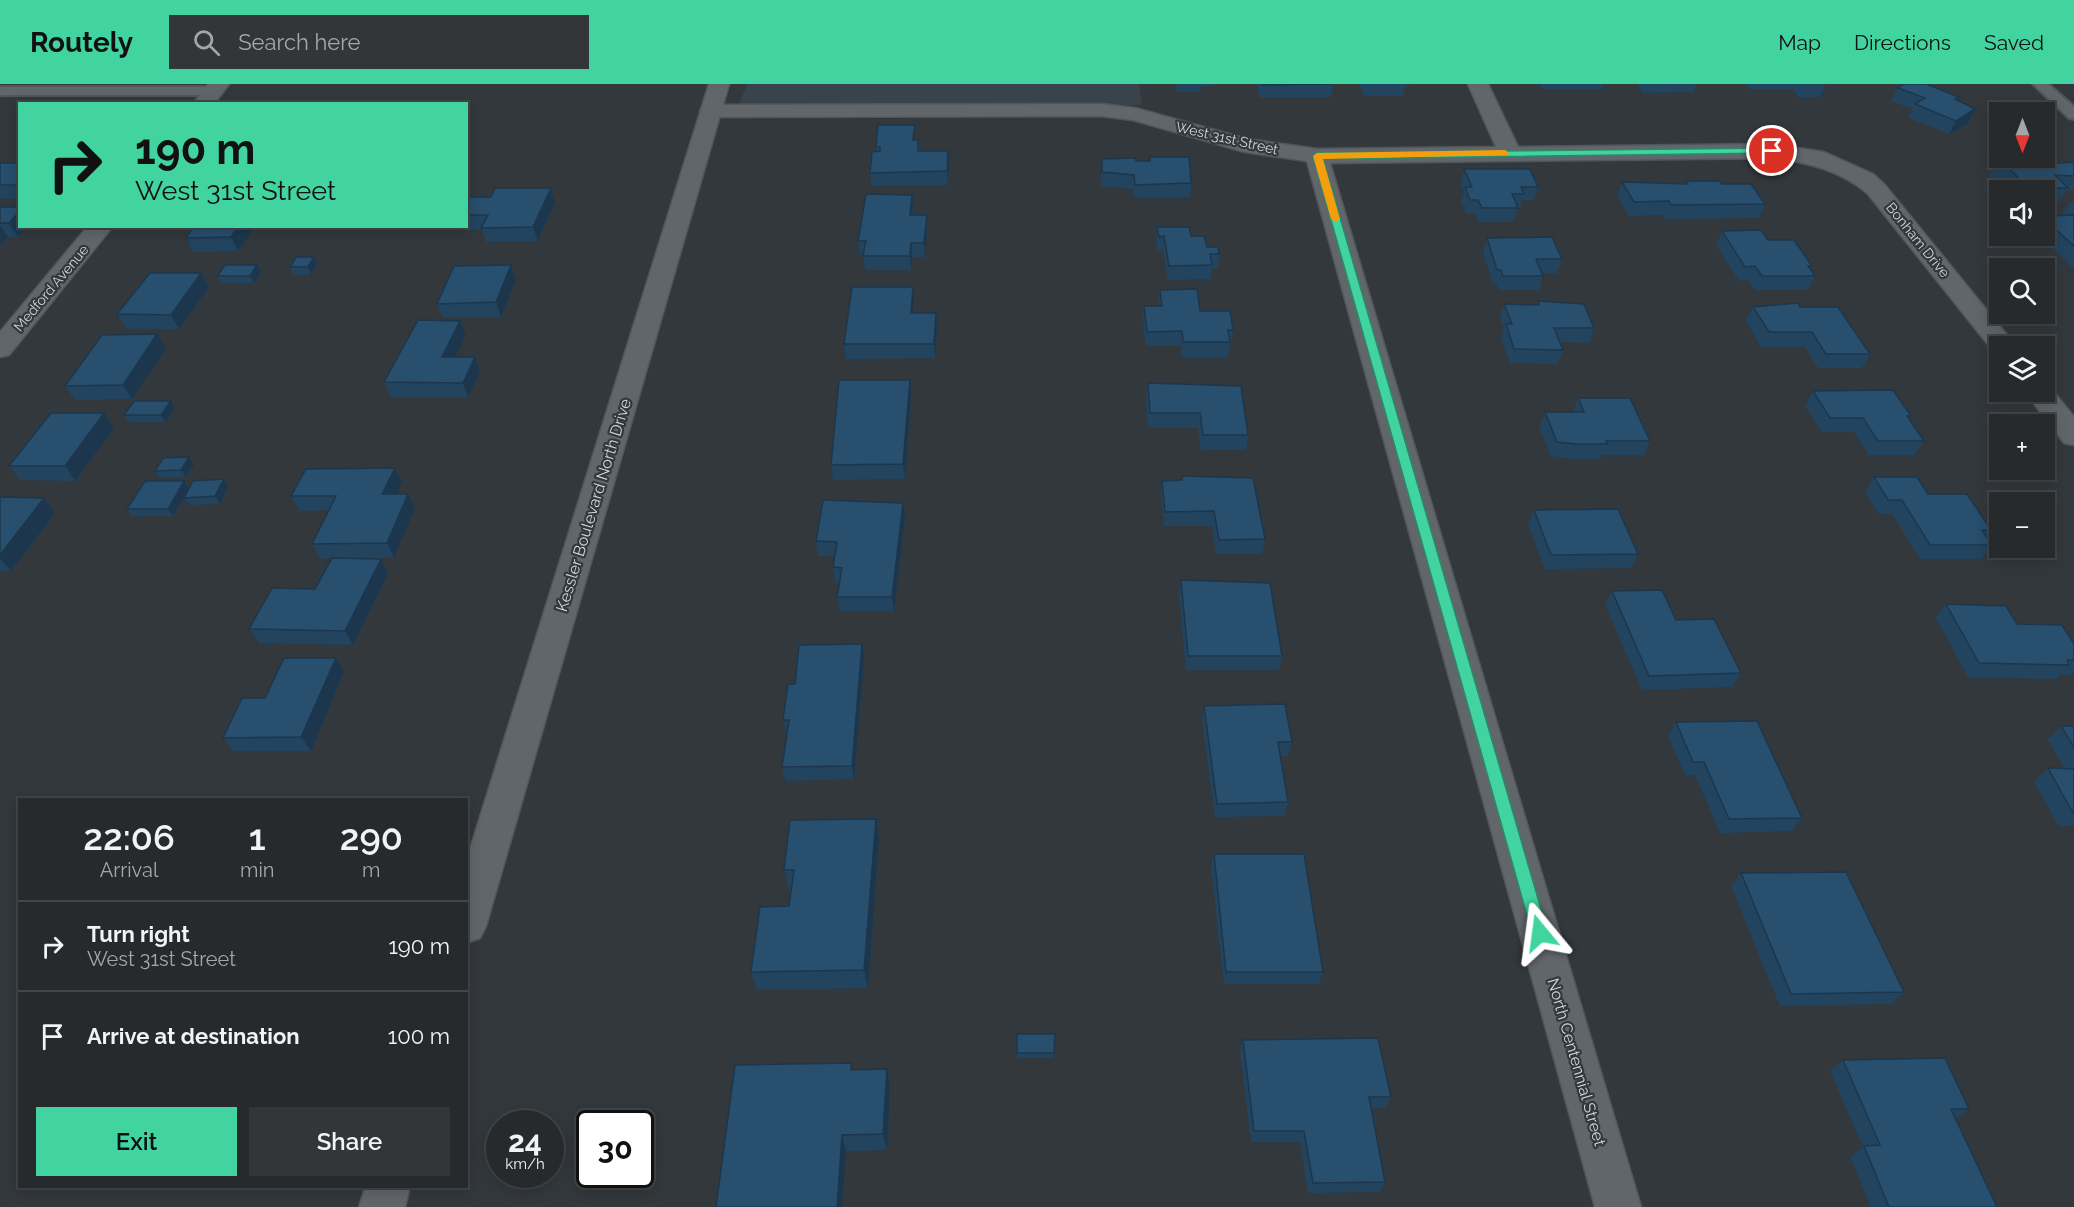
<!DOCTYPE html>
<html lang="en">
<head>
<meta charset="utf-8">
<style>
  body { margin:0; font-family:Raleway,sans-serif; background:#323639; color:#f1f3f6; height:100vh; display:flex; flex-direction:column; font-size:22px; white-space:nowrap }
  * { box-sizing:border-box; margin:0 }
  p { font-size:20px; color:#a4a7aa }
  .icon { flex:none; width:33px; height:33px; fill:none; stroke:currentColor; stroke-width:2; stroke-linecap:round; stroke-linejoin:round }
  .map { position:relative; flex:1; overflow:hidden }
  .drawer { position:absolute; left:18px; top:714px; width:450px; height:390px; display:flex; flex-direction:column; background:#262a2d; border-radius:0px; box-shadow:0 3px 15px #0003,0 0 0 2px #424649 }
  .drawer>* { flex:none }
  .guide { position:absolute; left:18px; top:18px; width:450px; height:126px; border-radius:0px; box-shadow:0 3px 15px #0003,0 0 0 2px #424649; background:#41d4a1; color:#111; overflow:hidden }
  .needle { width:39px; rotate:180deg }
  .fabs { position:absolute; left:1989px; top:18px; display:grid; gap:12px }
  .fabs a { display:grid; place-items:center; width:66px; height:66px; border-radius:0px; background:#262a2d; box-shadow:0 3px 15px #0003,0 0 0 2px #424649; font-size:30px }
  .speed { position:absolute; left:486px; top:1026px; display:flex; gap:12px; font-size:30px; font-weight:700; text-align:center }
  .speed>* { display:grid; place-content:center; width:78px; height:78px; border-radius:50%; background:#262a2d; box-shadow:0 3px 15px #0003,0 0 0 2px #424649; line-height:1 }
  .speed small { font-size:15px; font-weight:400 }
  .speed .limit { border:3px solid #111; border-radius:9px; background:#fff; color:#111 }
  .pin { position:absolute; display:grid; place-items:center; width:51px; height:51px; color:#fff; margin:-26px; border:3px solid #fff; border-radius:50%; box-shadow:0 2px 6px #0007 }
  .me { position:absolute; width:66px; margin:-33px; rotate:344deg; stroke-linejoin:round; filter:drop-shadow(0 0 4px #0008) }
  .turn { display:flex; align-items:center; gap:21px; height:126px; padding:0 18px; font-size:27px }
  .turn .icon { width:78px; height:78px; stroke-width:2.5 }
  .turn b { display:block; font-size:42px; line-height:51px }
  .eta { display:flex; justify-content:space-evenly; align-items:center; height:102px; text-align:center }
  .eta b { font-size:36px; font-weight:600; line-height:42px }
  .cta { display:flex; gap:12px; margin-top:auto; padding:12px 18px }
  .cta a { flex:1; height:69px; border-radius:0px; background:#41d4a1; color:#111; font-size:24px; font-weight:600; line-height:69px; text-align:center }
  .cta a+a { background:#323639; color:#f1f3f6 }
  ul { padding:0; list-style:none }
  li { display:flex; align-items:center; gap:18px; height:90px; padding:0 18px; border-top:2px solid #424649 }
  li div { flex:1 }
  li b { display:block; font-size:22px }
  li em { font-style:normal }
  header { display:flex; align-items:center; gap:36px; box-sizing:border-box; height:84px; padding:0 30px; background:#41d4a1; color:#111 }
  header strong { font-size:28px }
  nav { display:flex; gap:33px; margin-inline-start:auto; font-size:21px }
  .search { width:420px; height:54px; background:#323639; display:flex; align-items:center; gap:15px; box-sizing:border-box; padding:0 21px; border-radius:0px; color:#a4a7aa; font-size:22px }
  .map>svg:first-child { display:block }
  .built { fill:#39434b }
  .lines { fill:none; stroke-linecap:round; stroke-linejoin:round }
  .service-casing { stroke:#525659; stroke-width:4 }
  .minor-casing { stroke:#525659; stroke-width:3 }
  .secondary-casing { stroke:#525659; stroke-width:3 }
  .service { fill:#61666a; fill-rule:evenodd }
  .minor { fill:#61666a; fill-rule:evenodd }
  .secondary { fill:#61666a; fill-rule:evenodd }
  .wall { fill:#22445f }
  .shaded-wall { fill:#1c374d }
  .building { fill:#284f6e; stroke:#1c374d; stroke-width:1.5 }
  .route { fill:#41d4a1; stroke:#2a8a69; stroke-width:1.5 }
  .slow { fill:#f59e0b }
  .labels { text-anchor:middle; stroke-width:4.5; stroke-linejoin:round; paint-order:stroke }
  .far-street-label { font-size:14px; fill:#d3d5d8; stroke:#33383c }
  .street-label { font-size:16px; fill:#d3d5d8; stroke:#33383c }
</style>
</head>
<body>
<header>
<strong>Routely</strong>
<div class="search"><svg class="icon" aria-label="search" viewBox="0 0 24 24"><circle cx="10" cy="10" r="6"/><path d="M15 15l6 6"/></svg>Search here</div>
<nav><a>Map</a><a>Directions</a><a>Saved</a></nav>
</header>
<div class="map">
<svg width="2074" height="1123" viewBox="0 0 2074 1123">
  <rect width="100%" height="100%" fill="#33383c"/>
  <polygon class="built" points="747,0 1139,0 1142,21 739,21"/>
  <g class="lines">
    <defs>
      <g id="service">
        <polygon points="2033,0 2048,0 2074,23 2074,35 2069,34"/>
        <polygon points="0,3 213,3 220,7 213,11 0,11"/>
      </g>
      <g id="minor">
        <polygon points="208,0 229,0 214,20 193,20"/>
        <path d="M1468,0H1488L1518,63L1772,60L1824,68L1873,90L1884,100L2016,262H2000V269L1994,268L1868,110C1841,86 1806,78 1772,74L1330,79L1641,1123H1595L1307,77L1245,68L1133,36L1101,32L711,33L703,32L700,27L703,22L711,21L1101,20L1135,24L1247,55L1317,65L1496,63Z"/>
        <polygon points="88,142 113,142 9,271 0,273 0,248"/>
        <polygon points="2044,301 2049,302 2074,333 2074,361 2064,359 2025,308 2044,308"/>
      </g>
      <g id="secondary">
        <polygon points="709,0 729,0 486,842 480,854 466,859 466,778"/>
        <polygon points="366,1102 410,1102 405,1123 359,1123"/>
      </g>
    </defs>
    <use href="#service" class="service-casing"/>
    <use href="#minor" class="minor-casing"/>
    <use href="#secondary" class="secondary-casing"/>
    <use href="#service" class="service"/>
    <use href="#minor" class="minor"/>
    <use href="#secondary" class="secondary"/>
  </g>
  <g class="wall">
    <polygon points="1176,0 1214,0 1214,2 1201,2 1200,8 1177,8"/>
    <polygon points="1257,0 1333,0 1331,13 1260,14"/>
    <polygon points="1359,0 1410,0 1409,2 1405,2 1403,12 1364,12"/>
    <polygon points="1540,0 1603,0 1601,5 1543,5"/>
    <polygon points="1637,0 1696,0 1693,8 1643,9"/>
    <polygon points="1746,0 1826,0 1820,13 1798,13 1793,5 1750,5"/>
    <polygon points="1898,4 1957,16 1975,25 1968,39 1949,50 1908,34 1912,25 1891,17"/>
    <polygon points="915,56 918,56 919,67 949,81 948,101 871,102 870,89 876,68 876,63"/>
    <polygon points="1102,75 1136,77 1191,99 1190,113 1134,114 1133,105 1101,102"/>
    <polygon points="1997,77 2045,80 2074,78 2074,106 2067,106 2059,118 2044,118 2044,106 2009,106 2000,97 1994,97 1989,91"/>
    <polygon points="0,79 20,79 20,115 0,114"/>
    <polygon points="1464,85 1538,103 1534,116 1522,116 1520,124 1518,124 1513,138 1478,138 1475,130 1466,130 1461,117 1464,107 1461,99"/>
    <polygon points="1686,97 1765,120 1759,134 1666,135 1664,131 1629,132 1617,112 1622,98 1685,100"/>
    <polygon points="551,104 555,118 538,157 486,158 482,145 445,145 444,142 466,142 466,113 491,113"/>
    <polygon points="912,111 913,124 913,131 927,145 925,173 912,173 911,186 865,186 863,171 860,171 858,157"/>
    <polygon points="2070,118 2074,118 2074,185 2042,155 2044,152 2044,136 2047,132 2061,131"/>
    <polygon points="0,123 20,142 27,142 18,153 8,153 0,161"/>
    <polygon points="194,142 255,142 238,167 193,168 186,154"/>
    <polygon points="1157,143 1191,152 1219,170 1218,184 1212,184 1211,195 1168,196 1163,166 1158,167 1156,157"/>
    <polygon points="1722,147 1768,156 1812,182 1811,185 1815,192 1808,206 1755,206 1748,196 1739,197 1716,161"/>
    <polygon points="1487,154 1562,175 1557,189 1542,189 1543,192 1539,206 1499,206 1496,200 1493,200 1483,168"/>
    <polygon points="317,180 311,190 294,191 290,183"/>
    <polygon points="257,181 261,188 254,199 221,199 217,192"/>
    <polygon points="201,189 209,203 179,245 126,245 117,230"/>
    <polygon points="516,195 501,233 443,234 437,220"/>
    <polygon points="913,203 914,217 913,229 936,229 937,243 935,274 846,275 844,260"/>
    <polygon points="1160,206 1233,246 1228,273 1182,273 1181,262 1146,262 1143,237 1144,222 1159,222"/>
    <polygon points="1538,217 1594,244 1589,259 1560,258 1563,266 1557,280 1510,279 1501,254 1504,246 1500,234 1504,220 1537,221"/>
    <polygon points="1753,223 1800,223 1870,270 1862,284 1818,284 1805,263 1761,263 1746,237"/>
    <polygon points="466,251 455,273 480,288 468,313 390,313 384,298"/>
    <polygon points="166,265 132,315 75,316 65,302"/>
    <polygon points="1148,299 1248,351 1246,366 1201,366 1198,344 1148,344 1146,314"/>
    <polygon points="1813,307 1911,332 1909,336 1924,357 1914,371 1869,371 1854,348 1822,348 1805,322"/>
    <polygon points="911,310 905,395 833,396 831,381"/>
    <polygon points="1578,314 1650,357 1644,371 1602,371 1601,375 1570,375 1551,372 1539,343 1545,328 1573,328"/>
    <polygon points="171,317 175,325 166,338 129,338 124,331"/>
    <polygon points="114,344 75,397 20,396 9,382"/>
    <polygon points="189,373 194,381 186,393 160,394 155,387"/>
    <polygon points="1182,392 1265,455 1262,470 1216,470 1212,442 1164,442 1161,411 1162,397 1181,396"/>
    <polygon points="1874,393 1928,410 1991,446 1986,452 1992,461 1981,475 1920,475 1892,430 1879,430 1865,408"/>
    <polygon points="402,398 396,410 415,424 394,474 344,474 381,475 388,489 353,561 259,559 249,545 315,505 331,474 321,475 312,460 329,426 300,427 291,412"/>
    <polygon points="228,403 220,420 189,421 184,414 173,432 132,432 127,425 189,404"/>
    <polygon points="0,413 44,414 55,429 11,487 0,487"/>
    <polygon points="903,419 905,434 894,527 840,527 837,513 840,498 835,498 833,483 835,472 818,472 816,457"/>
    <polygon points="1534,426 1638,470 1631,484 1545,485 1528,440"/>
    <polygon points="1181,496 1282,572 1279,586 1186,586 1179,511"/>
    <polygon points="1612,507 1676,536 1741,589 1732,603 1642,606 1605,521"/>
    <polygon points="1946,520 2017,540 2074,560 2074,588 2072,591 2061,590 2057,595 1968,593 1936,534"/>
    <polygon points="864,574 854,695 786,697 782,683 787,649 783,636 795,600"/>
    <polygon points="344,588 311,667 233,667 223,654 265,614"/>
    <polygon points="1204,622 1292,658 1288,672 1280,672 1288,718 1285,732 1215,733 1202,636"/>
    <polygon points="1676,638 1802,734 1792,747 1720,749 1695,691 1685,691 1668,652"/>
    <polygon points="2061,642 2074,642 2074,742 2059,742 2034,698 2048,684 2065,685 2048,656"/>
    <polygon points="876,735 879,754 868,904 757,906 751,888 789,822 791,805 789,805 784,786"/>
    <polygon points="1214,770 1323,888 1319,900 1224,900 1211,784"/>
    <polygon points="1741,789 1904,908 1891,920 1780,922 1731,802"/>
    <polygon points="1017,950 1055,950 1054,974 1017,974"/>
    <polygon points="1243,956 1391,1013 1385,1024 1371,1024 1385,1098 1379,1108 1308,1109 1300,1058 1251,1058 1240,968"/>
    <polygon points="1843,976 1969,1025 1955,1035 1997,1123 1871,1123 1850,1073 1863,1063 1830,987"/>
    <polygon points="887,985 890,1001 887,1066 846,1067 716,1123 853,986"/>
  </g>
  <g class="shaded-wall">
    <polygon points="1975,25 1968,39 1949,50 1956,37"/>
    <polygon points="948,67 949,81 948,101 947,87"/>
    <polygon points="551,104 555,118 538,157 533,143"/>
    <polygon points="912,111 913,124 911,145 910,131"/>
    <polygon points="20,127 20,142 27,142 18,153 9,139"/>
    <polygon points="927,131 927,145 925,173 924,159"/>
    <polygon points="0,141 8,153 0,161"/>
    <polygon points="238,142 255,142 238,167 231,153"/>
    <polygon points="911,159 912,173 911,186 910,172"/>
    <polygon points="314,173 317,180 311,190 308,183"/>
    <polygon points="257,181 261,188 254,199 250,192"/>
    <polygon points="511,181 516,195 501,233 496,218"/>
    <polygon points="201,189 209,203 179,245 171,231"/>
    <polygon points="913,203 914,217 912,243 911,229"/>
    <polygon points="936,229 937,243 935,274 934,260"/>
    <polygon points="460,237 466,251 448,288 442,273"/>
    <polygon points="157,250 166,265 132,315 123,301"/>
    <polygon points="475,273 480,288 468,313 463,299"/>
    <polygon points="910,296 911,310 905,395 903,380"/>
    <polygon points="171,317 175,325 166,338 161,331"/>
    <polygon points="104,329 114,344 75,397 65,382"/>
    <polygon points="189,373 194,381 186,393 181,386"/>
    <polygon points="395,384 402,398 390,425 382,410"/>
    <polygon points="224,395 228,403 220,420 215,412"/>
    <polygon points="184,397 189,405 173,432 168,425"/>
    <polygon points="408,410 415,424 394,474 387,459"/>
    <polygon points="44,414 55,429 11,487 0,474 0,471"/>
    <polygon points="903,419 905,434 894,527 892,513"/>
    <polygon points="381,475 388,489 353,561 345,547"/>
    <polygon points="862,560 864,574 854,695 852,682"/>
    <polygon points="336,574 344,588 311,667 301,653"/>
    <polygon points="876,735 879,754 868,904 864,886"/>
    <polygon points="887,985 890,1001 887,1066 883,1050"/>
    <polygon points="842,1051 846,1067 842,1123 837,1123"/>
  </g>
  <g class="building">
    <polygon points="1262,0 1333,0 1262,1"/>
    <polygon points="1904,0 1926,0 1959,13 1955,15 1975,25 1956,37 1915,20 1925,14 1898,4"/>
    <polygon points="878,41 915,41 913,56 918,56 918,67 948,67 947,87 870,89 872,68 880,67 880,63 876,63"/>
    <polygon points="1150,73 1189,73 1191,99 1135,101 1134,91 1102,88 1102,75 1135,74 1136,77 1150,77"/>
    <polygon points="1997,77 2042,77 2045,80 2074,78 2074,92 2055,91 2068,104 2028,104 2008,83 2002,83"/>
    <rect x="0" y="79" width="20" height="22"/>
    <polygon points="1464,85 1530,85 1538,103 1521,103 1524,110 1512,110 1518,124 1482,124 1478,116 1470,116 1465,103 1472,103"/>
    <polygon points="1686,97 1719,97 1722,100 1751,100 1765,120 1671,121 1669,117 1634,118 1622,98 1688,100"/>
    <polygon points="495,104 551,104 533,143 481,144 488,131 466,131 466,113 491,113"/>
    <polygon points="866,110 912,111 910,131 927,131 924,159 911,159 910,172 863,172 866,157 858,157"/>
    <polygon points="0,123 20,123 20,127 9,139 0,139"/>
    <polygon points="2074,131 2074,162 2051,141 2056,141 2047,132"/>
    <polygon points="194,142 238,142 231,153 186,154"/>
    <polygon points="1157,143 1189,143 1191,152 1204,152 1207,163 1218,163 1219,170 1210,170 1212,181 1169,182 1164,152 1159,153"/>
    <polygon points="1761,146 1768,156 1794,156 1812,182 1808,182 1815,192 1762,192 1755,182 1745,183 1722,147"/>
    <polygon points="1552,153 1562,175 1536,175 1543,192 1503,192 1501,186 1497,186 1487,154"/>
    <polygon points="296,173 314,173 308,183 290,183"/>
    <polygon points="225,181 257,181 250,192 217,192"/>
    <polygon points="511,181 496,218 437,220 454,182"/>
    <polygon points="150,189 201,189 171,231 117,230"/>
    <polygon points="852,203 913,203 911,229 936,229 934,260 844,260"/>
    <polygon points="1197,205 1200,227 1230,227 1233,246 1228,246 1230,258 1183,258 1182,247 1147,248 1144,222 1162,222 1160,206"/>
    <polygon points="1538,217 1584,220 1594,244 1554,244 1563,266 1514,265 1506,240 1512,240 1504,220 1539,221"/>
    <polygon points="1798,219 1800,223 1838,223 1870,270 1826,270 1812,248 1769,248 1753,223"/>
    <polygon points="418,236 460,237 442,273 475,273 463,299 384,298"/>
    <polygon points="157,250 123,301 65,302 102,251"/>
    <polygon points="839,296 910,296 903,380 831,381"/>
    <polygon points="1148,299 1241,302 1248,351 1203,351 1200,329 1150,329"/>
    <polygon points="1893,306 1911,332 1907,332 1924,357 1878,357 1863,334 1830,334 1813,307"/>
    <polygon points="1578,314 1630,314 1650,357 1606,357 1607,360 1576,360 1557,358 1545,328 1584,328"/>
    <polygon points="134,317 171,317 161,331 124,331"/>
    <polygon points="51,329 104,329 65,382 9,382"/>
    <polygon points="189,373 181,386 155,387 163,374"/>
    <polygon points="395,384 382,410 408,410 387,459 312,460 336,412 291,412 306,385"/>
    <polygon points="1182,392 1253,394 1265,455 1219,456 1214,427 1165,428 1162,397 1182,396"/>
    <polygon points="1874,393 1917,393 1928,410 1967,410 1991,446 1982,446 1992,461 1930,461 1902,416 1888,416"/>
    <polygon points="224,395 215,412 184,414 193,397"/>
    <polygon points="145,397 184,397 168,425 127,425"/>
    <polygon points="0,413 44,414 0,471"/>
    <polygon points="823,416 903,419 892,513 837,513 842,484 833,483 837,458 816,457"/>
    <polygon points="1618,425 1638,470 1551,471 1534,426"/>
    <polygon points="332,474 381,475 345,547 249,545 272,504 315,505"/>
    <polygon points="1181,496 1270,499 1282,572 1188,572"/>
    <polygon points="1662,506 1676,536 1714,535 1741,589 1649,592 1612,507"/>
    <polygon points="1946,520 2006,522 2017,540 2062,541 2074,560 2074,576 2067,576 2069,581 1979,579"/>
    <polygon points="862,560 852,682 782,683 789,636 783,636 788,600 795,600 799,561"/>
    <polygon points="284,574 336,574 301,653 223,654 242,614 265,614"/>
    <polygon points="1285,620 1292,658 1278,658 1288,718 1217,720 1204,622"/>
    <polygon points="1757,637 1802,734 1729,735 1704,678 1693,678 1676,638"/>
    <polygon points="2061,642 2074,642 2074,663"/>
    <polygon points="2048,684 2074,685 2074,729 2073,729"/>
    <polygon points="876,735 864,886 751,888 760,823 789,822 794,786 784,786 790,736"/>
    <polygon points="1214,770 1304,770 1323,888 1226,888"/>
    <polygon points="1846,788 1904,908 1791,910 1741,789"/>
    <polygon points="1017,950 1055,950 1054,969 1017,969"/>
    <polygon points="1378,954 1391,1013 1369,1013 1385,1098 1313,1099 1304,1047 1254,1047 1243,956"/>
    <polygon points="1945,974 1969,1025 1951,1025 1997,1123 1889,1123 1864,1062 1880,1061 1843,976"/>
    <polygon points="851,979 851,986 887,985 883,1050 842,1051 837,1123 716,1123 735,981"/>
  </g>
  <polygon class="route" points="1772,64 1777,67 1775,69 1323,75 1548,849 1545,854 1540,856 1534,854 1532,849 1313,72 1317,69"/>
  <polygon class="slow" points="1505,66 1509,69 1508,71 1323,75 1340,135 1335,138 1331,135 1313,72 1317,69"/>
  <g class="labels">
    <g class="far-street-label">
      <text transform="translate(1227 54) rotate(13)" y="5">West 31st Street</text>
      <text transform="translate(1918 156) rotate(51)" y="5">Bonham Drive</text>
      <text transform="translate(51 204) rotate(-50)" y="5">Medford Avenue</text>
    </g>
    <g class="street-label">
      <text transform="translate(593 421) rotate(-73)" y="6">Kessler Boulevard North Drive</text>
      <text transform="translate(1577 978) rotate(74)" y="6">North Centennial Street</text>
    </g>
  </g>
</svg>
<div class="fabs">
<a><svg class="needle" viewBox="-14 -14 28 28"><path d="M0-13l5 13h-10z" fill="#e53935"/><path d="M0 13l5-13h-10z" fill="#a4a7aa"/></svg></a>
<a><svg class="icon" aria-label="sound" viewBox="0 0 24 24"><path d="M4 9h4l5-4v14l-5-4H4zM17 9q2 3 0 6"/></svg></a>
<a><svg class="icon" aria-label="search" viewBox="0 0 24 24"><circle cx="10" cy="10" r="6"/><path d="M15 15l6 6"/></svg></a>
<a><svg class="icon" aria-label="layers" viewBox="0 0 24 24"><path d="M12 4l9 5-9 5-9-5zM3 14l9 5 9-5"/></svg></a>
<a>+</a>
<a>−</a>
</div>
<div class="speed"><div>24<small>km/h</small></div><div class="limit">30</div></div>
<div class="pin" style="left:1772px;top:67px;background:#d93025"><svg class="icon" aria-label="arrive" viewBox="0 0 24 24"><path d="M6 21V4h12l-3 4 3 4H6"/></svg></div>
<svg class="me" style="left:1540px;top:849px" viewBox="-20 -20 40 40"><path d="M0-17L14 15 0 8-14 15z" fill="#41d4a1" stroke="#fff" stroke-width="4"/></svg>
<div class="guide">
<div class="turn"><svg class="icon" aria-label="right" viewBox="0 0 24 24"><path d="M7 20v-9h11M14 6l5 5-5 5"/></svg><div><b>190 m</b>West 31st Street</div></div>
</div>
<section class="drawer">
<div class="eta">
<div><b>22:06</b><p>Arrival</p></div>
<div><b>1</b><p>min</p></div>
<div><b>290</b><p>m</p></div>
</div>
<ul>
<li><svg class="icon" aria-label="right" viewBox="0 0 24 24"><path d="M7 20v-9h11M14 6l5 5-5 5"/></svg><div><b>Turn right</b><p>West 31st Street</p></div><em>190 m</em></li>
<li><svg class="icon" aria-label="arrive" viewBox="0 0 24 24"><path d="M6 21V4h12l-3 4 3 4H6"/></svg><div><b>Arrive at destination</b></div><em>100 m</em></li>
</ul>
<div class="cta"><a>Exit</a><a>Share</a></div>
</section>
</div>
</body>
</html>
